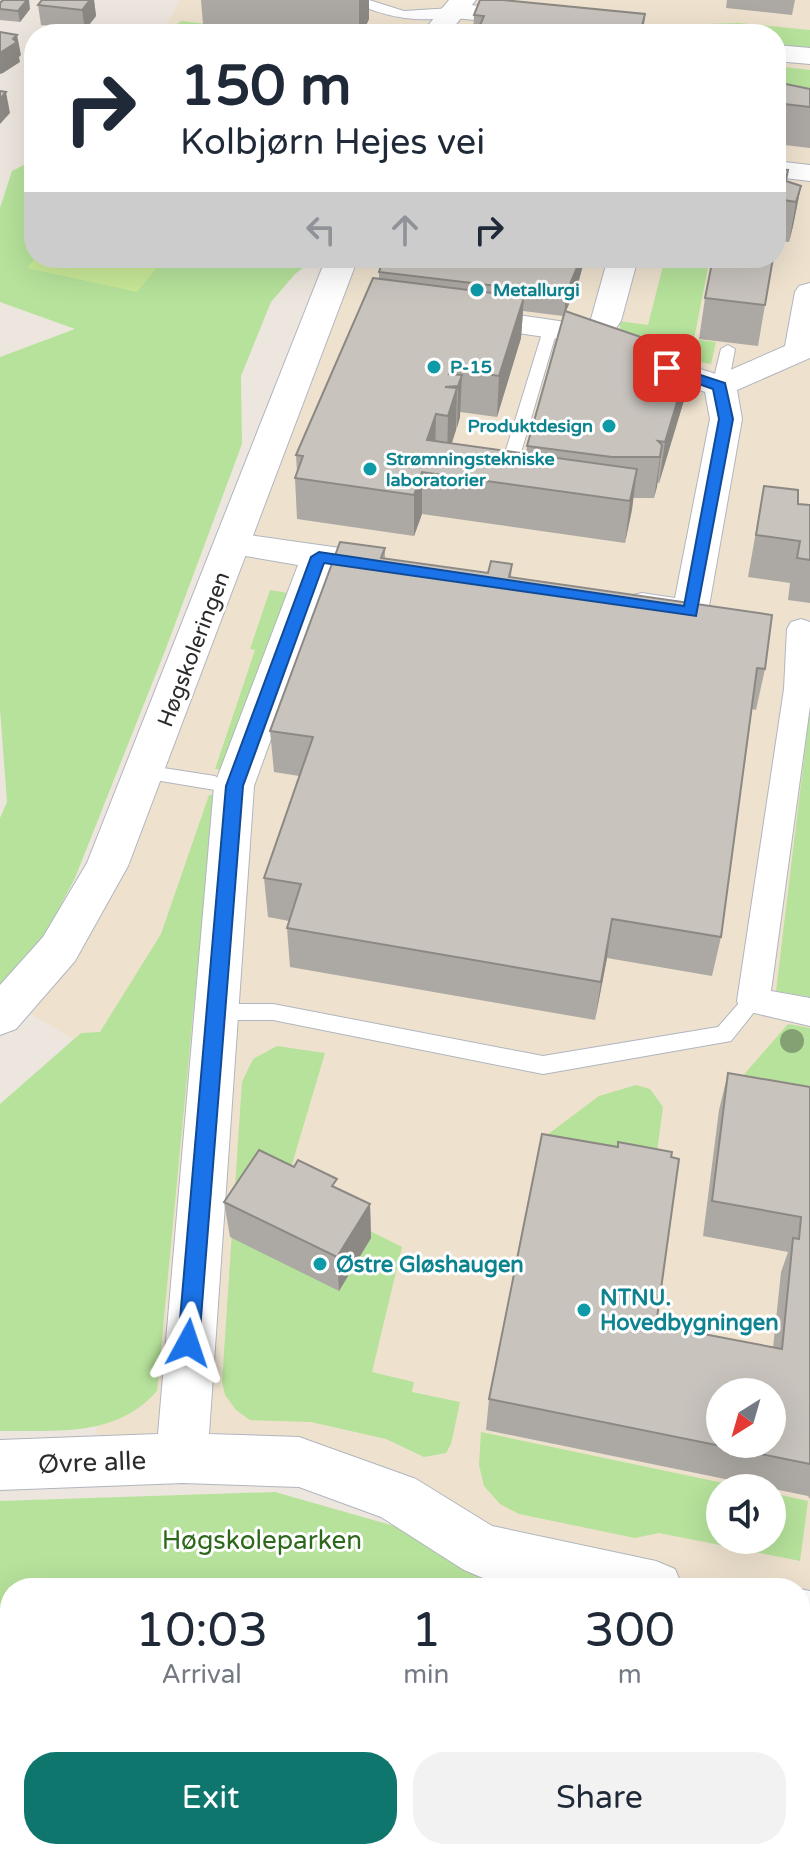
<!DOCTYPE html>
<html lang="en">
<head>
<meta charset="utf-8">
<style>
  body { margin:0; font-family:"Varela Round",sans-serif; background:#f2f2f3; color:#1f2937; height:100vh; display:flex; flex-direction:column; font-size:30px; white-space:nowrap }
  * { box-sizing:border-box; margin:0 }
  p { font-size:26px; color:#747a83 }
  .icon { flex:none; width:44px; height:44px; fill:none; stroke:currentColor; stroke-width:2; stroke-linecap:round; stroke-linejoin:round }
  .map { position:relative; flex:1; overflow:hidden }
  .drawer { position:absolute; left:0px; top:1578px; width:810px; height:282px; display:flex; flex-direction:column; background:#fff; border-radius:32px 32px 0 0; box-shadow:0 8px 32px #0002 }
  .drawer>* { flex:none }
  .hud { position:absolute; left:24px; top:24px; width:762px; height:244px; border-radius:32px; box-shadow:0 8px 32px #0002; background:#fff; color:#1f2937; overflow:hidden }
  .needle { width:52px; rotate:217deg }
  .fabs { position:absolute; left:706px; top:1378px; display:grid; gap:16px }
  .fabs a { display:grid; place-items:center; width:80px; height:80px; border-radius:50%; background:#fff; box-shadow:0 8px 32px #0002; font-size:40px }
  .pin { position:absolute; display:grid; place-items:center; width:68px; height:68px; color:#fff; margin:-34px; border-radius:16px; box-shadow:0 4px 12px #0006 }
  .me { position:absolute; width:88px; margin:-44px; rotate:5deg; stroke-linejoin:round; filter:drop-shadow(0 0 6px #0008) }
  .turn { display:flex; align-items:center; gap:28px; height:168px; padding:0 24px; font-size:36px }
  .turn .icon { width:104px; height:104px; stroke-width:2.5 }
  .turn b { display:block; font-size:56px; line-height:68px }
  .lanes { display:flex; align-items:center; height:76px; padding:0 24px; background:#0003; justify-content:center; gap:40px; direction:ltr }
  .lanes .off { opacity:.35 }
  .eta { display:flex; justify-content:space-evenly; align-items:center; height:136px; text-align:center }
  .eta b { font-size:48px; font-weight:600; line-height:56px }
  .action { display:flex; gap:16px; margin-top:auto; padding:16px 24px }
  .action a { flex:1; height:92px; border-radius:32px; background:#0f766e; color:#fff; font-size:32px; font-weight:600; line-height:92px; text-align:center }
  .action a+a { background:#f2f2f3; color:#1f2937 }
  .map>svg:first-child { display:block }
  .education { fill:#eee2ce; fill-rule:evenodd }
  .green { fill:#b6e29b }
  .pitch { fill:#c9e997 }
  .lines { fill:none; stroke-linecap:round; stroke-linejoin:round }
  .service-casing { stroke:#b1b5bf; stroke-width:2 }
  .pedestrian-casing { stroke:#b1b5bf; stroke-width:2 }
  .minor-casing { stroke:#b1b5bf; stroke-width:2 }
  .tertiary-casing { stroke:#b1b5bf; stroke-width:2 }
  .service { fill:#fff; fill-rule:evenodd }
  .pedestrian { fill:#fff; fill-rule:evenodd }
  .minor { fill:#fff; fill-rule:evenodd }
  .tertiary { fill:#fff; fill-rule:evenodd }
  .tree { fill:#84a173 }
  .wall { fill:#aca8a3; fill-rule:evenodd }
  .shaded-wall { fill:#8c8884 }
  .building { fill:#c8c3bd; stroke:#8c8884; stroke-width:2; fill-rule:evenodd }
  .route { fill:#1a73e8; stroke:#114b97; stroke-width:2 }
  .culture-dot { fill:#0f9aa8; stroke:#fff; stroke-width:3 }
  .labels { text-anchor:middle; stroke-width:6; stroke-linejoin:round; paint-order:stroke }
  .far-culture-label { font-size:18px; font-weight:bold; fill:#0d838f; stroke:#fff; text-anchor:start }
  .street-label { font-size:22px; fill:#2b2b2b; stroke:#fff }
  .culture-label { font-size:22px; font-weight:bold; fill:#0d838f; stroke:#fff; text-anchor:start }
  .near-street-label { font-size:26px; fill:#2b2b2b; stroke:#fff }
  .near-park-label { font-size:26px; fill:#2e681c; stroke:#fff }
</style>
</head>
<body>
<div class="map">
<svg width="810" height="1859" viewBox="0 0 810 1859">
  <rect width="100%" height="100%" fill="#ede6de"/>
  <path class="education" d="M180,0H810V1859H647L640,1850H800V1588H578L397,1497L98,1462L76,1041L14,1004L59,949L342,258H776V34H205L167,24ZM720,1392H772V1444H720ZM720,1488H772V1540H720Z"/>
  <g class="green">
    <polygon points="181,21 300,34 165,34"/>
    <polygon points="739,23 810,30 810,50 776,46 776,34 707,34 709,24"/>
    <polygon points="776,66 810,70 810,128 776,124"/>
    <polygon points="34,160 34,258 316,258 295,274 271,302 241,376 242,444 165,651 75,878 43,939 0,987 0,818 7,802 0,709 0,357 75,329 0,302 0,208 12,171"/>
    <polygon points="665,258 710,258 694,339 716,342 711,364 672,357 622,333 618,321 648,325"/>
    <polygon points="270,590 288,593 221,770 215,769 255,650 250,649"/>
    <polygon points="810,709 810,997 776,991"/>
    <path d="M209,795H214L157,1391C116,1438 57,1430 0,1431V1104L81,1033L100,1032L161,934Z"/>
    <polygon points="788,1024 810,1028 810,1109 727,1094"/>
    <polygon points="277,1046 325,1053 285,1188 402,1247 372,1372 414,1382 412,1392 460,1402 451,1444 446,1453 424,1457 386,1439 311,1422 250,1420 236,1410 225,1395 222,1382 242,1082 253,1059"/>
    <polygon points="636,1085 650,1089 663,1107 653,1181 547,1135 599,1096"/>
    <polygon points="481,1432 747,1488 720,1488 720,1540 772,1540 772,1493 808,1501 800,1561 659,1533 635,1538 519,1514 500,1504 484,1486 479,1465"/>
    <polygon points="275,1492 482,1551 578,1588 10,1588 10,1850 640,1850 647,1859 0,1859 0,1501"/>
    <polygon points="800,1649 810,1652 810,1859 715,1859 708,1850 800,1850"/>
  </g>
  <polygon class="pitch" points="35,258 165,258 137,292 27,268"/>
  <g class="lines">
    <defs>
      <g id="service">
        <path d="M354,0H369L404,11L452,8L458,12C436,27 374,17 354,0Z"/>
        <polygon points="551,323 558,327 517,466 515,470 503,470 501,466 544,327"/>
        <polygon points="728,345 735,349 728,386 720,391 712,386 721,349"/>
        <polygon points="144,765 215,776 224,783 215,790 137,777 135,772 137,767"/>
        <polygon points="753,993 760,995 763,1001 731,1041 543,1074 273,1020 215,1020 208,1018 205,1012 208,1006 215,1004 273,1004 543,1056 718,1027 746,995"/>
      </g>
      <polygon id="pedestrian" points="801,619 810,622 810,706 771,991 810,998 810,1026 741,1010 737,1001 784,689 787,629 791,622"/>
      <g id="minor">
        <path d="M452,4C489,4 526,17 563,21C578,23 607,21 616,34H540L475,20L443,17L439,12L443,7Z"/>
        <polygon points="776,45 810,48 810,64 776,61"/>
        <polygon points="776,161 810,165 810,181 776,177"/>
        <polygon points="608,258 638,258 621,321 612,334 628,349 623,356 601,356 585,343 465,325 454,323 450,316 454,309 465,307 586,325 591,319"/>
        <polygon points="810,283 810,358 737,390 742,419 708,612 703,621 690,624 629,614 624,605 629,596 642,593 675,598 710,419 705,392 683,384 678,377 683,370 694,367 719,375 785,346 795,292 799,286"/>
        <polygon points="234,533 347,549 359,553 365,561 359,569 347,573 332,570 254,786 209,1434 299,1437 416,1479 492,1526 656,1561 675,1569 683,1588 531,1588 483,1578 464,1570 381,1517 299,1487 183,1483 0,1490 0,1440 158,1434 214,786 298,565 222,552 217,544 222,536"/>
        <polygon points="800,1589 810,1591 810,1645 800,1643"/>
        <polygon points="611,1850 673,1850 677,1859 614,1859"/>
      </g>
      <g id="tertiary">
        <polygon points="449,0 476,0 448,34 421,34"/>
        <polygon points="326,258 358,258 128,866 75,961 16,1029 0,1035 0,985 43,937 87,863"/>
      </g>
    </defs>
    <use href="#service" class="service-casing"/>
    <use href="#pedestrian" class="pedestrian-casing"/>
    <use href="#minor" class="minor-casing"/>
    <use href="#tertiary" class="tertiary-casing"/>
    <use href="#service" class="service"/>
    <use href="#pedestrian" class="pedestrian"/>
    <use href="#minor" class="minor"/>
    <use href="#tertiary" class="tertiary"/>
  </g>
  <circle class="tree" cx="792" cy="1041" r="12"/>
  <g class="wall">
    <polygon points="94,0 96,16 85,30 41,25 38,5"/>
    <polygon points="201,0 369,0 369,19 362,34 301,34 203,24"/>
    <polygon points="727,0 795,0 792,15 726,8"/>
    <polygon points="0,3 30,9 20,22 0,20"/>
    <polygon points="645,14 643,34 473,34 474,15"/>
    <polygon points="776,82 810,89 810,148 776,144"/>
    <polygon points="786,181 801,186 793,226 789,242 776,241"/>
    <path d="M384,258H585L579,280L566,311L688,387L659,483H657L654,498H633L625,543L422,514L414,536L297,519L295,478L297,472L296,455L379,279V272ZM523,311L563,316L527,446L526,454L452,443L460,417V412L497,417L521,338Z"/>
    <polygon points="773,258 758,346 699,339 705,298"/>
    <polygon points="764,486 798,504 810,505 810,603 788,600 790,583 748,577"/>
    <polygon points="385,548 385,559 488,573 512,564 511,578 765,669 756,710 752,709 721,937 712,976 607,958 595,1020 290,967 287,928 289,921 268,917 264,878 299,776 274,772 270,731"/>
    <polygon points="728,1073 810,1087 810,1086 810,1499 808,1496 486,1430 489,1399 656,1325 773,1348 781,1272 788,1252 703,1236 719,1110"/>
    <polygon points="338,1189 370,1204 371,1238 339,1291 230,1237 224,1202"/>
  </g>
  <g class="shaded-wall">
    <polygon points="27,0 29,0 30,9 20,22 18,11"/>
    <polygon points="90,0 94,0 96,16 85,30 82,10"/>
    <polygon points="359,0 369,0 369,19 362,34 359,34"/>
    <polygon points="645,14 643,34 640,34"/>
    <polygon points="17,35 21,55 19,57 20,62 3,73 0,74 0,53"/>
    <polygon points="6,92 10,113 0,124 0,99"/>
    <polygon points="801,186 793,226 789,242 796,202"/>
    <polygon points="581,258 585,258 579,280 564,316 566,294"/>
    <polygon points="524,297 521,338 497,417 499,376"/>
    <polygon points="694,346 688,387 659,483 665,442"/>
    <polygon points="462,375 460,417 457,428 458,386"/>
    <polygon points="457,388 456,430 447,457 448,416"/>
    <polygon points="436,414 435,456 427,440"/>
    <polygon points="662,445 657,487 654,498 660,457"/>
    <polygon points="637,469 632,510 625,543 630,501"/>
    <polygon points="422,472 422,514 414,536 414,495"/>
    <polygon points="612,919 607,958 595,1020 601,982"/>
    <polygon points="370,1204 371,1238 339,1291 337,1257"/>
  </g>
  <g class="building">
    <polygon points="3,0 27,0 18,11 0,9 0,3"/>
    <polygon points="42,0 90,0 82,10 38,5"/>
    <polygon points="480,0 503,0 645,14 640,34 476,34 484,16 474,15"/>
    <polygon points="0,32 17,35 13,39 17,42 0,53"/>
    <polygon points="776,82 810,89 810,107 776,103"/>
    <polygon points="0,91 6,92 0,99"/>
    <polygon points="776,169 788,170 786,181 801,186 796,202 783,200 776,242"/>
    <polygon points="384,258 581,258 566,294 379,272"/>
    <polygon points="713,258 773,258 765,305 705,298"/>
    <polygon points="373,278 524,297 499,376 451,369 449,374 462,375 458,386 445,387 457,388 448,416 436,414 427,440 637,469 630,501 422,472 414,495 295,478 303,456 296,455"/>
    <polygon points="565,311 658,343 694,346 665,442 658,441 662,445 660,457 612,457 527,446"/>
    <polygon points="764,486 798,490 798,504 810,505 810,560 797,558 800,541 756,535"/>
    <polygon points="340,542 385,548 381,558 488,573 491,561 512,564 509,577 772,615 765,669 757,668 721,937 612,919 601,982 287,928 301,884 264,878 313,737 270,731"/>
    <path d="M728,1073L810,1087V1464L489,1399L542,1134L618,1147V1142L672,1152L671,1157L679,1159L656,1325L782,1349L793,1238L799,1239L801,1217L712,1201ZM720,1392H772V1444H720Z"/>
    <polygon points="259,1150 294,1167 298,1160 337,1179 332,1186 370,1204 337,1257 224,1202"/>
  </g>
  <polygon class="route" points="667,364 725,383 733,419 696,616 324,563 243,786 199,1343 196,1350 188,1353 181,1350 178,1343 226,786 311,557 319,552 684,606 719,419 713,389 662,371 660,368"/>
  <g class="culture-dot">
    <circle cx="477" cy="290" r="8"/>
    <circle cx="434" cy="367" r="8"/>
    <circle cx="609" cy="426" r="8"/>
    <circle cx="370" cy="469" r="8"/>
    <circle cx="320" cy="1264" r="8"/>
    <circle cx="584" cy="1310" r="8"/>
  </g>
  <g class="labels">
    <g class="far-culture-label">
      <text x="493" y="296">Metallurgi</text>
      <text x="450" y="373">P-15</text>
      <text x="593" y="432" text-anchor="end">Produktdesign</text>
      <text x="386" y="465">Strømningstekniske<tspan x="386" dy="21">laboratorier</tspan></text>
    </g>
    <g class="street-label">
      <text transform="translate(193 649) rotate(-69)" y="8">Høgskoleringen</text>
    </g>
    <g class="culture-label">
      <text x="336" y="1272">Østre Gløshaugen</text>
      <text x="600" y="1305">NTNU.<tspan x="600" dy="25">Hovedbygningen</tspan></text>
    </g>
    <g class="near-street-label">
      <text transform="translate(92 1462) rotate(-2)" y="9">Øvre alle</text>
    </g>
    <g class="near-park-label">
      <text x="262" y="1549">Høgskoleparken</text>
    </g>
  </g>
</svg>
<div class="fabs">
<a><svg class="needle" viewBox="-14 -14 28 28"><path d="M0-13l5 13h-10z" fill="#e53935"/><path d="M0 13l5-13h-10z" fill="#747a83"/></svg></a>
<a><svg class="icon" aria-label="sound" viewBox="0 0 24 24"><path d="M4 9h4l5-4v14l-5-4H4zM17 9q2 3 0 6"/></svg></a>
</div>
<div class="pin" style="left:667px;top:368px;background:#d93025"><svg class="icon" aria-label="arrive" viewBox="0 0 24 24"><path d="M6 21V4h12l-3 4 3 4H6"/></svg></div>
<svg class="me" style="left:188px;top:1343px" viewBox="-20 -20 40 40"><path d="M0-17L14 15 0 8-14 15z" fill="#1a73e8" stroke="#fff" stroke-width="4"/></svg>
<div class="hud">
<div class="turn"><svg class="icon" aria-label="right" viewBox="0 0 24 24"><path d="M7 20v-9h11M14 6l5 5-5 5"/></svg><div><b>150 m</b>Kolbjørn Hejes vei</div></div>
<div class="lanes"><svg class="icon off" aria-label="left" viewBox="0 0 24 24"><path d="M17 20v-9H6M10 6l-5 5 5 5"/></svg><svg class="icon off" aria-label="ahead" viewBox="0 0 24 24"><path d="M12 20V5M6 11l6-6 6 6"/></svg><svg class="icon" aria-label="right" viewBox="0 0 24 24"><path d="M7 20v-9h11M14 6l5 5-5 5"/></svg></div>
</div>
<section class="drawer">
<div class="eta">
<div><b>10:03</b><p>Arrival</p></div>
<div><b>1</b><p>min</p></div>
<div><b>300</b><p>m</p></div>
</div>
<div class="action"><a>Exit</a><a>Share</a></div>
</section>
</div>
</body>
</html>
